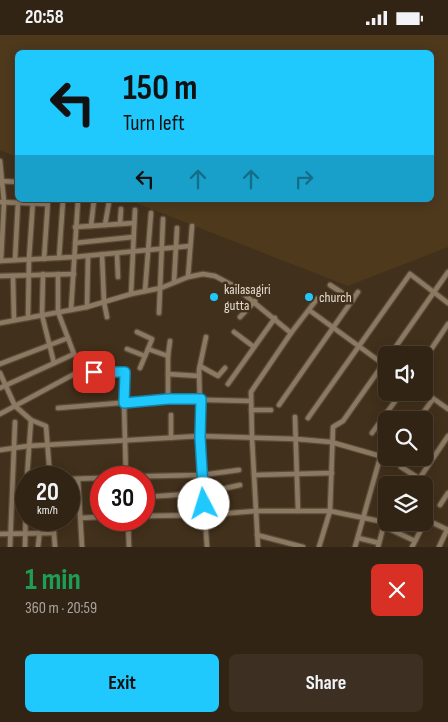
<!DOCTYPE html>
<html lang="en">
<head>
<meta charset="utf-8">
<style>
  body { margin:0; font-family:"Sofia Sans Condensed",sans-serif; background:#3d3022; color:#f1f3f6; height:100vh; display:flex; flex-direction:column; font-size:19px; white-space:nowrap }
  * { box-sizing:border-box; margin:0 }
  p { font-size:16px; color:#a8a4a0 }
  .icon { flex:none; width:28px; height:28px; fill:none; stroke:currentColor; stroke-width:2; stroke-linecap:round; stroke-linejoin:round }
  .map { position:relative; height:512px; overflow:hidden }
  .panel { display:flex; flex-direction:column; background:#312414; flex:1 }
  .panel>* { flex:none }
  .banner { position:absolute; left:15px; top:15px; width:419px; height:152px; border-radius:8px; box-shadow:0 2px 12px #0003,0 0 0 1px #4c4134; background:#1fc9fd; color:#111; overflow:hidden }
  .buttons { position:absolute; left:378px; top:311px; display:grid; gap:10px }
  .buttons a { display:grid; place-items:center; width:55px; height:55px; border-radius:8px; background:#312414; box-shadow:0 2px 12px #0003,0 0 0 1px #4c4134; font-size:25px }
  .speed { position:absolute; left:15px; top:431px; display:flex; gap:10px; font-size:25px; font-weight:700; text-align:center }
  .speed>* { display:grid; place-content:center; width:65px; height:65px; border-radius:50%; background:#312414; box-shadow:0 2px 12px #0003,0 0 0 1px #4c4134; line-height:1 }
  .speed small { font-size:12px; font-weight:400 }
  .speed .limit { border:8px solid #d22; background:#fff; color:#111 }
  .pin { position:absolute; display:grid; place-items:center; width:42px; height:42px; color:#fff; margin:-21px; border-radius:10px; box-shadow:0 2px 8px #0006 }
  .me { position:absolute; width:55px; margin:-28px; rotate:355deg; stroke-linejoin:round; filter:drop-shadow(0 0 4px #0008) }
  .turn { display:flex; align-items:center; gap:18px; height:105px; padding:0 25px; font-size:22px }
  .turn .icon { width:65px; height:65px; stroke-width:2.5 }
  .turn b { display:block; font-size:35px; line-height:42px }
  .lanes { display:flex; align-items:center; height:48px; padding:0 25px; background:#0003; justify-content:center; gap:25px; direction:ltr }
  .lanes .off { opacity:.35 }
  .round { display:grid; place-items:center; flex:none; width:52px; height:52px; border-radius:8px; background:#3d3022 }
  .head { display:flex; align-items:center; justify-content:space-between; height:85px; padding:0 25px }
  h1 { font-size:30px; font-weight:700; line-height:38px; color:#1e9e55 }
  .button { display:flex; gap:10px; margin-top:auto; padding:10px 25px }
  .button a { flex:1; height:58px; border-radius:8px; background:#1fc9fd; color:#111; font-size:20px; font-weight:700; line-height:58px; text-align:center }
  .button a+a { background:#3d3022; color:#f1f3f6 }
  .status { display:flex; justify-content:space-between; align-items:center; height:35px; padding:0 25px; background:#312414; direction:ltr }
  .status svg { height:14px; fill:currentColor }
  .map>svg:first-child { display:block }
  .built { fill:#4e391d }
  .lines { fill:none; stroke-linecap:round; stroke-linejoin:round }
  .street-casing { stroke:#594b39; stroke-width:7 }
  .street { stroke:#8c7962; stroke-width:4.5 }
  .route-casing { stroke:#1483a4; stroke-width:12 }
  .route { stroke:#1fc9fd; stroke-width:9 }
  .poi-dot { fill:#1fc9fd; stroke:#41301b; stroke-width:2 }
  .labels { text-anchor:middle; stroke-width:5; stroke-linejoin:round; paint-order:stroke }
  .poi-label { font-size:14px; fill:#e6dccf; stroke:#41301b; text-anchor:start }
</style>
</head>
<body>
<div class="status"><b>20:58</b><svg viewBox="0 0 49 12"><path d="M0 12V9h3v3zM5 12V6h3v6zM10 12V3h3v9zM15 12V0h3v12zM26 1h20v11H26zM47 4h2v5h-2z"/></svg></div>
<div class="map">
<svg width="448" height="512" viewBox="0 0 448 512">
  <rect width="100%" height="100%" fill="#41301b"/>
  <polygon class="built" points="0,0 448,0 448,212 348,251 128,165 431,165 431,18 18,18 17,122 0,115"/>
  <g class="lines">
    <defs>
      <g id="street">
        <polyline points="0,126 4,167 1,226"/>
        <polyline points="1,146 18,147"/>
        <polyline points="94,165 91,191 134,188"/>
        <polyline points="0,167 47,169"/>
        <polyline points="120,189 121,174"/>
        <polyline points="105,190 109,167"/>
        <polyline points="75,192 91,191"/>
        <polyline points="75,208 133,202"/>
        <polyline points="102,219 104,267 107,282"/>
        <polyline points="117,219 118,242"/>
        <polyline points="59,223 63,165"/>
        <polyline points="44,224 48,165"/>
        <polyline points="15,225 18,167"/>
        <polyline points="0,226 74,222 190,211"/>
        <polyline points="43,239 42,280 54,328"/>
        <polyline points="0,241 74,239"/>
        <polyline points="13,241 14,285"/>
        <polyline points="188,242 192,191"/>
        <polyline points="174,247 177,193"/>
        <polyline points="330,250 353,265"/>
        <polyline points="145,256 151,178"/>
        <polyline points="131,259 135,175"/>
        <polyline points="87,272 88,221"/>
        <polyline points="71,275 78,165"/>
        <polyline points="309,275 386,331"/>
        <polyline points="159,278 163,184"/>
        <polyline points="240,282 255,266"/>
        <polyline points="28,283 29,224 33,165"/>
        <polyline points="0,288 87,272 131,259 161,253 188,242 203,239 215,241 234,251 291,298"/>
        <polyline points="137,297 152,304 148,314"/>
        <polyline points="234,297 254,312"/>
        <polyline points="206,302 199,335 202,440 207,512"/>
        <polyline points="127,314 145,321"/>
        <polyline points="390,320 448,237"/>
        <polyline points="424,325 448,289"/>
        <polyline points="0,329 68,303"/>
        <polyline points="200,331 218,341 225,333"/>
        <polyline points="140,333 148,314 168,321"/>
        <polyline points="0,338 15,371 31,385 46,391 50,442"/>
        <polyline points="168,339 199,341"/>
        <polyline points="228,349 275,283"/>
        <polyline points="0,353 74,319 58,277 58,239"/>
        <polyline points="424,357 448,374"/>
        <polyline points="168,364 168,321 170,306"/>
        <polyline points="279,370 358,257"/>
        <polyline points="58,373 168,364 250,366"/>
        <polyline points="251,375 271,375"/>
        <polyline points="0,379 78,337 125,337 124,368 126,442"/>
        <polyline points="171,380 171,403"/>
        <polyline points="295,382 298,476"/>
        <polyline points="308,383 410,239 448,268"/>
        <polyline points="418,385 433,364"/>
        <polyline points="372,398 401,358"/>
        <polyline points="0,415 28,411 200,401 296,404 331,407 380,421"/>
        <polyline points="401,432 420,444"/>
        <polyline points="254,440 332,438"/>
        <polyline points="27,442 31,385"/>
        <polyline points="106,442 202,440 239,435"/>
        <polyline points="69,444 101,443"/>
        <polyline points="78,444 82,512"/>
        <polyline points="415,450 448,401"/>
        <polyline points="145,462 204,458 240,450"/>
        <polyline points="440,470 448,458"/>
        <polyline points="144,481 205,480 256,476 330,476 384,487"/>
        <polyline points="80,483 101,482"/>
        <polyline points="425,484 448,495"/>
        <polyline points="53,485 55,512"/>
        <polyline points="128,485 129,512"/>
        <polyline points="383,491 415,506"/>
        <polyline points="0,499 54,498"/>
        <polyline points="257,500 303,512"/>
        <polyline points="358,503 379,508"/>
        <polyline points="10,512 15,387"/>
        <polyline points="25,512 26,464"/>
        <polyline points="38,512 41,485"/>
        <polyline points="258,512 252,403 251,357 291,298 317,264"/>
        <polyline points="319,512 330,476 333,392 343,386 386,325"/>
        <polyline points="355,512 385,405"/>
        <polyline points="378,512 386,482"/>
        <polyline points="412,512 426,485"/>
        <polyline points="439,512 447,495"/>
      </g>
    </defs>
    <use href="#street" class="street-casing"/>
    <use href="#street" class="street"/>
  </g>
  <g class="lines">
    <defs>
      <polyline id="route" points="94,337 125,337 124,368 168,364 201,364 200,402 204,469"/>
    </defs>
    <use href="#route" class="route-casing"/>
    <use href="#route" class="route"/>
  </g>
  <g class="poi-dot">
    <circle cx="214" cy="262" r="5"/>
    <circle cx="309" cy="262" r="5"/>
  </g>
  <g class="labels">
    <g class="poi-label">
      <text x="224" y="259">kailasagiri<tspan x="224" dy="16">gutta</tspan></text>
      <text x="319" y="267">church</text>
    </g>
  </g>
</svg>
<div class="buttons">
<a><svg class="icon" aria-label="sound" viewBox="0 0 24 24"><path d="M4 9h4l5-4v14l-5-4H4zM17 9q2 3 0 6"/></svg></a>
<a><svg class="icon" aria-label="search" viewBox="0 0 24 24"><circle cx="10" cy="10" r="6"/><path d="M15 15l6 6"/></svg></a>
<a><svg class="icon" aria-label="layers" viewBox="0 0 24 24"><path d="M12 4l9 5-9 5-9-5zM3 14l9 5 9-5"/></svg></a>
</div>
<div class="speed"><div>20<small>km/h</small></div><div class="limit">30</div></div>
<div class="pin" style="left:94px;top:337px;background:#d93025"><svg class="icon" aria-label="arrive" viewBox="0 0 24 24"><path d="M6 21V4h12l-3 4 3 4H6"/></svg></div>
<svg class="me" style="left:204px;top:469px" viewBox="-20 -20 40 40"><circle r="19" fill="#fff"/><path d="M0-13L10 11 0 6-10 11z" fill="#1fc9fd"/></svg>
<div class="banner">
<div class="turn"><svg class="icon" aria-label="left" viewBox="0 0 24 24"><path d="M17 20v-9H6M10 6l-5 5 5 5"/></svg><div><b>150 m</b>Turn left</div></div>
<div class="lanes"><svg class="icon" aria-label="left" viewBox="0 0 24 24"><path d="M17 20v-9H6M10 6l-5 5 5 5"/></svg><svg class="icon off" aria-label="ahead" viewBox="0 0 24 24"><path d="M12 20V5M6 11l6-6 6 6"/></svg><svg class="icon off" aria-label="ahead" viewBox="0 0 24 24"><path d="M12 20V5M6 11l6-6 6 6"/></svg><svg class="icon off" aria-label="right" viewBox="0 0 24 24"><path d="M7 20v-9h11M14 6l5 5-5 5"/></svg></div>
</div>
</div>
<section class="panel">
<div class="head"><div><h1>1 min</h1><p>360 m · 20:59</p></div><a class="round" style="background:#d93025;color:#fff"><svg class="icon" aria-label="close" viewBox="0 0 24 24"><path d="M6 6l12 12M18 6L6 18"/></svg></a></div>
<div class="button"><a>Exit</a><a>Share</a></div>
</section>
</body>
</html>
